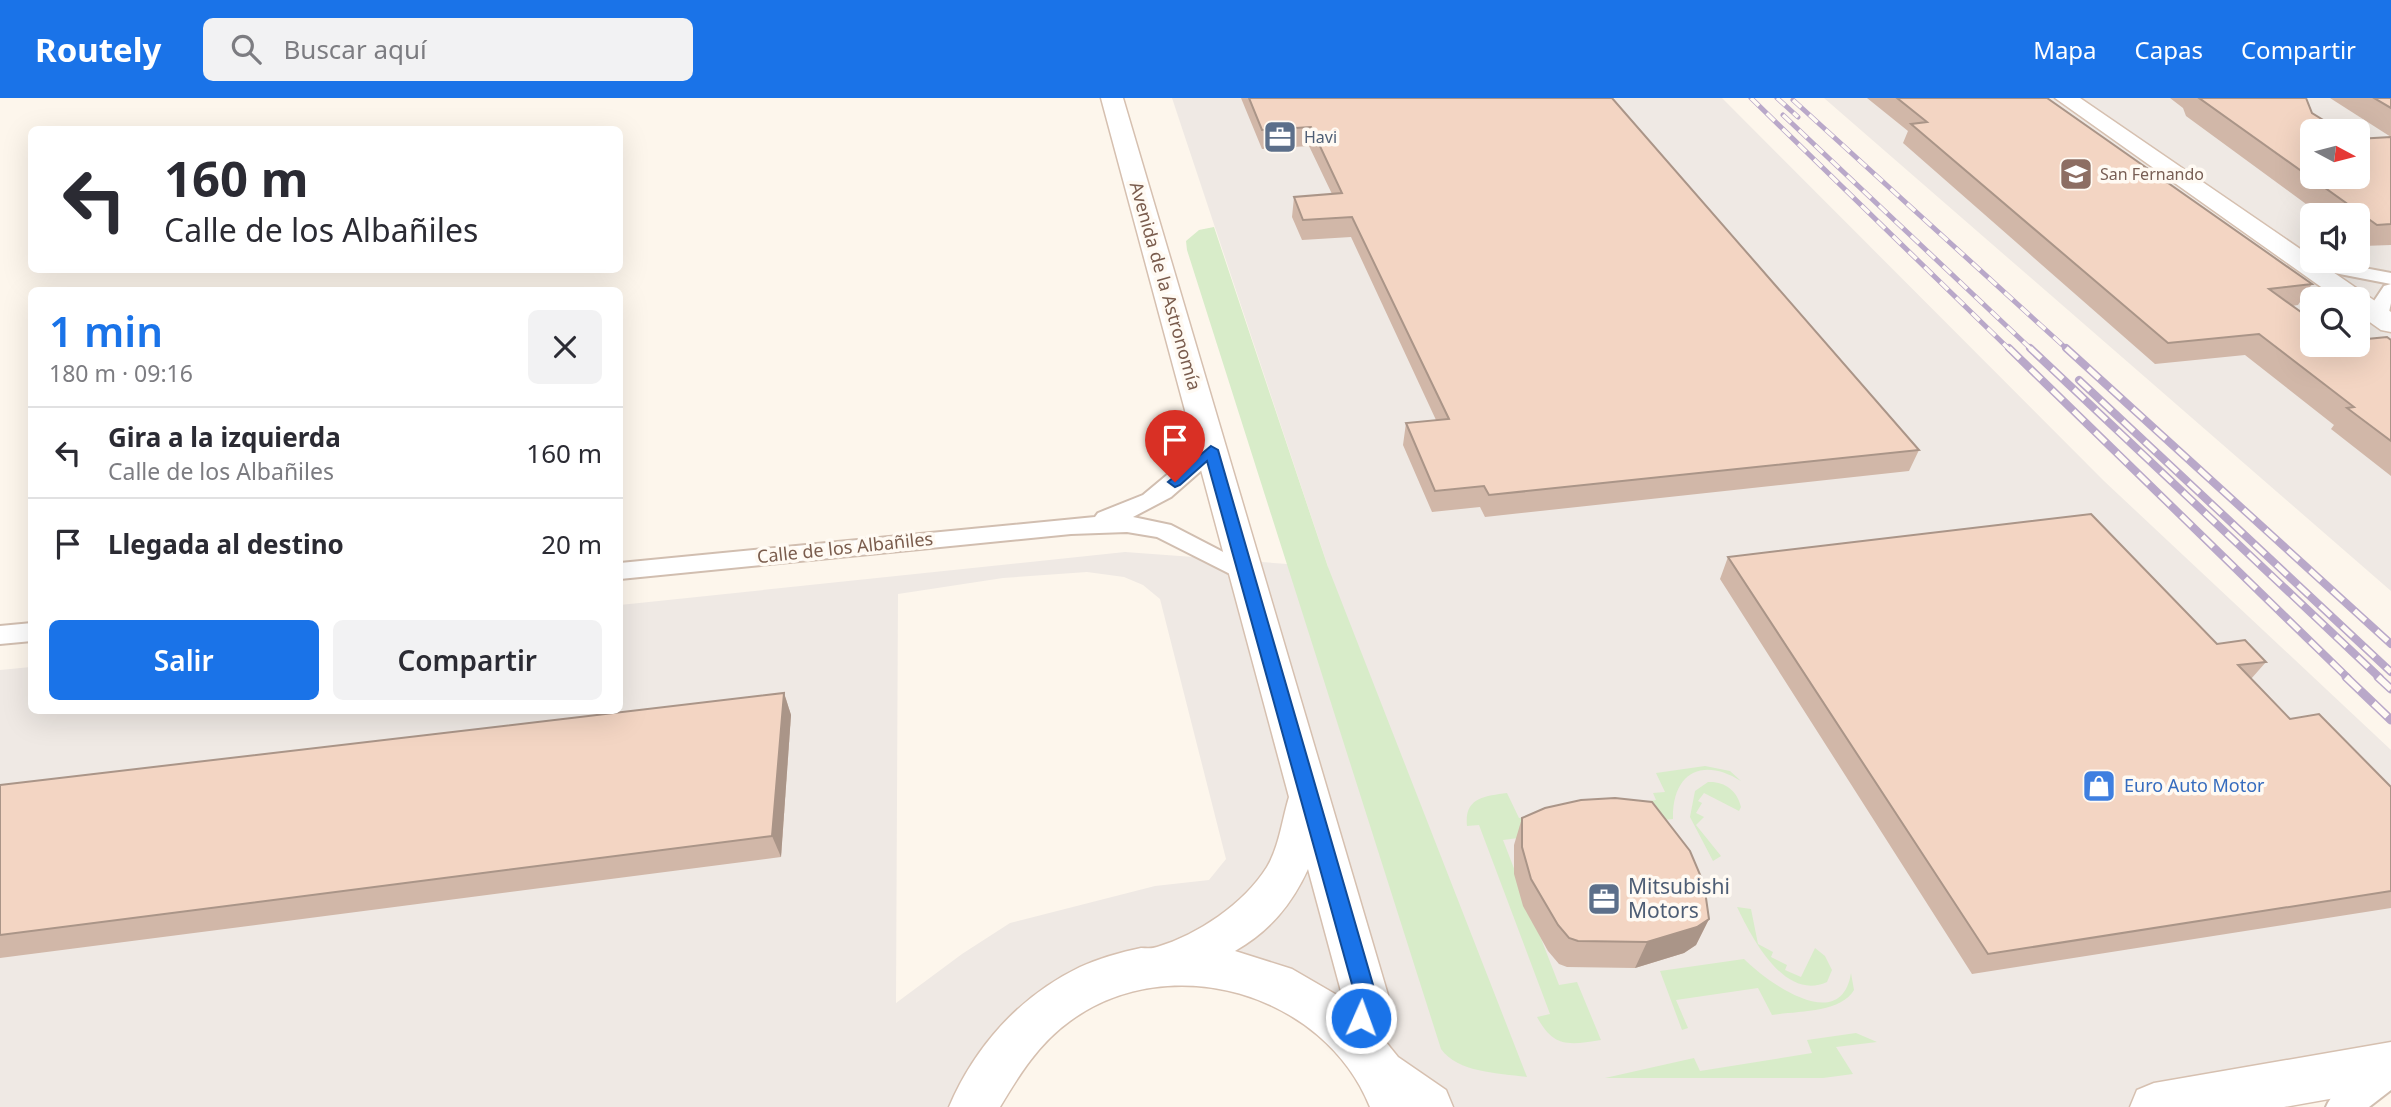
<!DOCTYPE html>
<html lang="es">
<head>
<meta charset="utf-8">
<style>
  body { margin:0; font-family:"Noto Sans",sans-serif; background:#f2f2f3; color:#2b2b33; height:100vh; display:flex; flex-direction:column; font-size:26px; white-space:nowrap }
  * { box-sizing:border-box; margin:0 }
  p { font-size:23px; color:#7c7c81 }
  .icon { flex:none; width:38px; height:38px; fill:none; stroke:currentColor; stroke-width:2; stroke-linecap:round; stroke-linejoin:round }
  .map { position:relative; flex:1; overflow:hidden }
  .side { position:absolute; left:28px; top:189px; width:595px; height:427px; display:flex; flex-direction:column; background:#fff; border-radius:10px; box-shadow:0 7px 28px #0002 }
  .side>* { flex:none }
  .top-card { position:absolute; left:28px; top:28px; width:595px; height:147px; border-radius:10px; box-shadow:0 7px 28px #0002; background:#fff; color:#2b2b33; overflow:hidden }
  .needle { width:46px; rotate:97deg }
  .controls { position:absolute; left:2300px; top:21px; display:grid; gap:14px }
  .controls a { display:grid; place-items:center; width:70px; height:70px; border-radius:10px; background:#fff; box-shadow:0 7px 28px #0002; font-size:35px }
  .pin { position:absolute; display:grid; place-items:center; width:60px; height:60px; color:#fff; margin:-72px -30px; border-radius:50% 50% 50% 0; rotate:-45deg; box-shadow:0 0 7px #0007 }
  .pin .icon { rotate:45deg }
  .me { position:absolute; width:77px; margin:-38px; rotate:2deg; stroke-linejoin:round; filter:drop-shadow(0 0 5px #0008) }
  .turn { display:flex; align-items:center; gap:24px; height:147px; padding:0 21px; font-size:32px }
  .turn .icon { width:91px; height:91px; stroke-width:2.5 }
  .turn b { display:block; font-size:49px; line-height:60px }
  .round { display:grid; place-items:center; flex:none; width:74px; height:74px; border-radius:10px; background:#f2f2f3 }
  .overview { display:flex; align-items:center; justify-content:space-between; height:119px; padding:0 21px }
  h1 { font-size:42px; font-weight:600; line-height:52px; color:#1a73e8 }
  .primary-button { display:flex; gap:14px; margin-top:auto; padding:14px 21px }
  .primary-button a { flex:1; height:80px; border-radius:10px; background:#1a73e8; color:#fff; font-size:28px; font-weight:600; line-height:80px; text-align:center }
  .primary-button a+a { background:#f2f2f3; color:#2b2b33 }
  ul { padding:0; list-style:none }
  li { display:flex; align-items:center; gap:21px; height:91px; padding:0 21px; border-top:2px solid #e1e1e2 }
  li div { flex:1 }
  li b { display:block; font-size:26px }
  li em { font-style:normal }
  header { display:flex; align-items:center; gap:42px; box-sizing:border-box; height:98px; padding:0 35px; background:#1a73e8; color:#fff }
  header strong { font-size:33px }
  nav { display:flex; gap:38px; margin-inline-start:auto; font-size:24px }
  .search { width:490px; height:63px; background:#f2f2f3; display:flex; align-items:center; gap:18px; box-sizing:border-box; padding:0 24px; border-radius:10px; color:#7c7c81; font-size:26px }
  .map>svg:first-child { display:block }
  .industrial { fill:#efe9e4; fill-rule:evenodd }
  .green { fill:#d8ecc9 }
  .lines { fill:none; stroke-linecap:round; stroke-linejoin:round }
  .street-casing { stroke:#d1beb0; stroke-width:4 }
  .secondary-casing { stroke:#d6c0b0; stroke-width:3 }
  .street { fill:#fff; fill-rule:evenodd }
  .secondary { fill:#fff; fill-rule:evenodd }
  .rail-far2-casing { stroke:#b9a8c9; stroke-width:5 }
  .rail-far1-casing { stroke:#b9a8c9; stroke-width:8 }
  .rail-casing { stroke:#b9a8c9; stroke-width:9 }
  .rail-far2 { stroke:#fffaf3; stroke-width:3.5; stroke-dasharray:11; stroke-linecap:butt }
  .rail-far1 { stroke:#fffaf3; stroke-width:5; stroke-dasharray:15; stroke-linecap:butt }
  .rail { stroke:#fffaf3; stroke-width:6; stroke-dasharray:19; stroke-linecap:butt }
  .wall { fill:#d1b7a8 }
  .shaded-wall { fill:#aa9588 }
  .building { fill:#f3d5c3; stroke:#aa9588; stroke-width:2 }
  .route { fill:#1a73e8; stroke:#114b97; stroke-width:2 }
  .labels { text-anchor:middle; stroke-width:7; stroke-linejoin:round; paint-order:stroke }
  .far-service-label { font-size:16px; fill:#4e5e75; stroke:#fffaf3; text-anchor:start }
  .far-education-label { font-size:16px; fill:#785e54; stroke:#fffaf3; text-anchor:start }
  .street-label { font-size:18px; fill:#7a5c4d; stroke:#fffaf3 }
  .shop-label { font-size:18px; fill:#366cbe; stroke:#fffaf3; text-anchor:start }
  .near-service-label { font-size:21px; fill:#4e5e75; stroke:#fffaf3; text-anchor:start }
</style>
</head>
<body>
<header>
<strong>Routely</strong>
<div class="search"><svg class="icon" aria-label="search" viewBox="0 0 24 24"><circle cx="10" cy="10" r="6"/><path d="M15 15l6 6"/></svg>Buscar aquí</div>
<nav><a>Mapa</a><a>Capas</a><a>Compartir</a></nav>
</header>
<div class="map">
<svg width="2391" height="1009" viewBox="0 0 2391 1009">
  <rect width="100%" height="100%" fill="#fdf6ec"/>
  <g class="industrial">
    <path d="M1172,0H1722L2104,383L2391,652V967L2151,1009H1429L1282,887L1107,879L973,1009H0V572L31,569L32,612H620V507L1125,454L1328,469ZM1087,474L1124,479L1143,487L1160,501L1226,761L1209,782L1155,788L1010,825L962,856L896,905L898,496L1003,480Z"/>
    <path d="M1824,0H2391V493ZM2312,33H2357V79H2312ZM2312,117H2357V163H2312ZM2312,201H2357V247H2312Z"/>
  </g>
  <g class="green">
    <path d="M1214,129L1328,469L1527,979C1499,975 1458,975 1441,951L1187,152L1186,143L1199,132Z"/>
    <path d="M1705,668L1730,673L1741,683C1703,659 1672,674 1673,721L1637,725L1628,706L1656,702L1653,695L1665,694L1656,675Z"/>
    <path d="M1708,684C1724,683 1737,692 1741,709L1739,713L1704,695L1698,703L1702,705L1696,715L1704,719L1696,727L1721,758L1713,763L1690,719L1695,693Z"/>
    <path d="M1507,695L1519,720L1615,706L1625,726L1503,742L1559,887L1577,884L1601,942C1568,947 1554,950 1537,919L1550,916L1479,727L1467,728C1464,700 1484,698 1507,695Z"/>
    <path d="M1737,809L1751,811L1758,846L1773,854L1771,859L1787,867L1785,872L1801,879L1815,850L1825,858L1832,872L1827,884C1784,904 1751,838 1737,809Z"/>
    <path d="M1744,861C1767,884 1841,938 1851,875L1854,892C1841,915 1796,913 1772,917L1758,890L1676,902L1688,930L1682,932L1660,873Z"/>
    <polygon points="1856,935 1877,944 1836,949 1853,976 1823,980 1605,980 1694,960 1700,973 1812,955 1807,942"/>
  </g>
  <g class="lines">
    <defs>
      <g id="street">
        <polygon points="2290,151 2312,157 2312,163 2327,163 2391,175 2391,205 2387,223 2373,223 2372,206 2384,188 2391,186 2319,172 2284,160 2281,156 2284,152"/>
        <polygon points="1211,345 1222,352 1219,357 1171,399 1133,419 1171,427 1254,470 1258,476 1254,482 1246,484 1157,439 1127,434 1071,436 620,481 620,465 1095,419 1098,415 1143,397 1203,347"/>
        <polygon points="32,525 32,543 0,546 0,528"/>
        <path d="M2391,955V992L2369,1009H2326C2335,987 2369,964 2391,955Z"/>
      </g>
      <g id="secondary">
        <path d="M1101,0H1123L1388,897L1381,938L1398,959L1446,992L1453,1009H1370C1324,895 1170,850 1070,923C1039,945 1019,977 1000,1009H949C975,948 1020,898 1080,869C1098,861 1121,854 1141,850C1146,850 1152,851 1157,849C1197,837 1244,806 1267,769C1279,749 1282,722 1289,699ZM1308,771L1342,897V900L1292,871L1235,853C1270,833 1292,806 1308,771Z"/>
        <polygon points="2055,0 2080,0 2312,159 2312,163 2317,163 2391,214 2391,234 2381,232 2357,215 2357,201 2338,201"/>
        <polygon points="2391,944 2391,990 2284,1009 2130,1009 2137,992 2154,985"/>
      </g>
    </defs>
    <use href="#street" class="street-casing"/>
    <use href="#secondary" class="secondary-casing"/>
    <use href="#street" class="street"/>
    <use href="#secondary" class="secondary"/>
    <defs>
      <g id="rail-far2">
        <polyline points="1751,0 2010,252"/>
        <polyline points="1777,0 1798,19"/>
        <polyline points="1793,2 2068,252"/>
        <polyline points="1783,17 2032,252"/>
      </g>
      <g id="rail-far1">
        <polyline points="2009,250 2348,580"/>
        <polyline points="2030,250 2380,580"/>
        <polyline points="2066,250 2391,546"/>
        <polyline points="2079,282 2391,574"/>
      </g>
      <g id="rail">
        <polyline points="2346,579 2391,622"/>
        <polyline points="2378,579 2391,591"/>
      </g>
    </defs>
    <use href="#rail-far2" class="rail-far2-casing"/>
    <use href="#rail-far1" class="rail-far1-casing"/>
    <use href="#rail" class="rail-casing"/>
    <use href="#rail-far2" class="rail-far2"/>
    <use href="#rail-far1" class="rail-far1"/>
    <use href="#rail" class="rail"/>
  </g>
  <g class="wall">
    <polygon points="1241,0 1612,0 1919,352 1909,373 1485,419 1480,409 1432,414 1403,347 1406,325 1436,322 1351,139 1302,142 1292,119 1294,99 1332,96 1309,48 1262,51"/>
    <polygon points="1867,0 2047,0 2312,186 2298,207 2292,208 2312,247 2391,242 2391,378 2331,331 2334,327 2245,257 2155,266 1903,45 1908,33"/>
    <polygon points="2170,0 2306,0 2312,79 2391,39 2391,147 2363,148 2357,144 2357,117 2321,117 2186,18 2183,10"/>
    <polygon points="2330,0 2391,0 2391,39"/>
    <polygon points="1728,459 2217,546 2266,564 2251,581 2290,621 2391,689 2391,810 1972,876 1720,481"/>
    <polygon points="784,595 791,617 781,759 0,860 0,687"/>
    <polygon points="1522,720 1709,821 1696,847 1684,855 1635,870 1567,869 1559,866 1548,853 1523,808 1514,776 1514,747"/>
  </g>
  <g class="shaded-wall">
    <polygon points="784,595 791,617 781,759 772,738"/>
    <polygon points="1709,821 1696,847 1684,855 1635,870 1647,844"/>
  </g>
  <g class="building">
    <polygon points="1249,0 1612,0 1919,352 1489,397 1484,388 1435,393 1406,325 1449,321 1352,119 1303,122 1294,99 1342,95 1311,29 1262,32"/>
    <polygon points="1897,0 2047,0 2312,186 2269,191 2312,222 2312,247 2357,247 2357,242 2387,239 2391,242 2391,343 2347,310 2354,309 2259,236 2168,245 1911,26 1927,24"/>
    <polygon points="2199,0 2306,0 2312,15 2341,33 2312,33 2312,79 2357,79 2357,41 2391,39 2391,126 2377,127"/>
    <polygon points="2374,0 2391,0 2391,10"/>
    <polygon points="2091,416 2217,546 2245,542 2266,564 2238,567 2290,621 2319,616 2391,689 2391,793 1988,856 1728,459"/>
    <polygon points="784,595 772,738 0,837 0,687"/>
    <polygon points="1615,700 1652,704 1690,753 1704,786 1709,821 1697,829 1647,844 1578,843 1569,840 1558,827 1531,781 1522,749 1522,720 1545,710 1581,702"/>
  </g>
  <polygon class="route" points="1211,348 1218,352 1376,897 1369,927 1361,930 1354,927 1351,920 1355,897 1207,363 1180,387 1175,389 1168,384"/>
  <defs>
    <symbol id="office-square" viewBox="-11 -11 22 22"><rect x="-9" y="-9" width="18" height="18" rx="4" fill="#5c6f8a" stroke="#fffaf3"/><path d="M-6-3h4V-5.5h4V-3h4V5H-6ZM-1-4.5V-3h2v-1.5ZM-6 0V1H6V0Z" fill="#fff"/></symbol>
    <symbol id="school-square" viewBox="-11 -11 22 22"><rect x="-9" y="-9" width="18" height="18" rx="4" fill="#8d6e63" stroke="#fffaf3"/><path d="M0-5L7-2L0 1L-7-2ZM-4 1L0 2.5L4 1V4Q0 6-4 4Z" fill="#fff"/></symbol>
    <symbol id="shop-square" viewBox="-11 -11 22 22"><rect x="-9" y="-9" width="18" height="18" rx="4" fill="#3f7fe0" stroke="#fffaf3"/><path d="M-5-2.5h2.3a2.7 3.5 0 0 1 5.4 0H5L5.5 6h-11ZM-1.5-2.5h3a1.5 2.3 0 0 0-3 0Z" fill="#fff"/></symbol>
  </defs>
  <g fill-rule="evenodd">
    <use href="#office-square" x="1261" y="20" width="38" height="38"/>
    <use href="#school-square" x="2057" y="57" width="38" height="38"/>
    <use href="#shop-square" x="2080" y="669" width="38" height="38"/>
    <use href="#office-square" x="1585" y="782" width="38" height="38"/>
  </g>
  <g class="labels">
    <g class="far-service-label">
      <text x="1304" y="45">Havi</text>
    </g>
    <g class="far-education-label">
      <text x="2100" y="82">San Fernando</text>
    </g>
    <g class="street-label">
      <text transform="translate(1165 188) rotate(74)" y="6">Avenida de la Astronomía</text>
      <text transform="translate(845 450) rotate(-6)" y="6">Calle de los Albañiles</text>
    </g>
    <g class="shop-label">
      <text x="2124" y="694">Euro Auto Motor</text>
    </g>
    <g class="near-service-label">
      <text x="1628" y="796">Mitsubishi<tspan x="1628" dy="24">Motors</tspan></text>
    </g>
  </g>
</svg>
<div class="controls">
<a><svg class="needle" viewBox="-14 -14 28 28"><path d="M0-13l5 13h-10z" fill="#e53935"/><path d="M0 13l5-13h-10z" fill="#7c7c81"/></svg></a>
<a><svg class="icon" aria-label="sound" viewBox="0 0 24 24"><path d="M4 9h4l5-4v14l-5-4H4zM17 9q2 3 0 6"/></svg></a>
<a><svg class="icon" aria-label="search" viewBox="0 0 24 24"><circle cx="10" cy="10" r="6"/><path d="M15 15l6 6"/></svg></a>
</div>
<div class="pin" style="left:1175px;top:384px;background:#d93025"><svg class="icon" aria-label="arrive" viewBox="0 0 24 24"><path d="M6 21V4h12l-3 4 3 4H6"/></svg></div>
<svg class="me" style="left:1361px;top:920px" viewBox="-20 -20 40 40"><circle r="17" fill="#1a73e8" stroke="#fff" stroke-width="3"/><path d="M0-11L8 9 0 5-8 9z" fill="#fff"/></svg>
<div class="top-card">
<div class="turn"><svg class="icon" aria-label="left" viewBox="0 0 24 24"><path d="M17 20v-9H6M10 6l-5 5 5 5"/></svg><div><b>160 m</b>Calle de los Albañiles</div></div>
</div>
<section class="side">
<div class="overview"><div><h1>1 min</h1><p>180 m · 09:16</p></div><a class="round"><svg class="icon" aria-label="close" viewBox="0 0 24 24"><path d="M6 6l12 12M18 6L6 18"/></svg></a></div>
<ul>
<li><svg class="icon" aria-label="left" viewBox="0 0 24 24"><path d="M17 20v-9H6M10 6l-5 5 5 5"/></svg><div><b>Gira a la izquierda</b><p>Calle de los Albañiles</p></div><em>160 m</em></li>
<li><svg class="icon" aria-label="arrive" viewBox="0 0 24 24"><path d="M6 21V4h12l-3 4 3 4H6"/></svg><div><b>Llegada al destino</b></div><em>20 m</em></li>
</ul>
<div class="primary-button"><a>Salir</a><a>Compartir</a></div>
</section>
</div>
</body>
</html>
